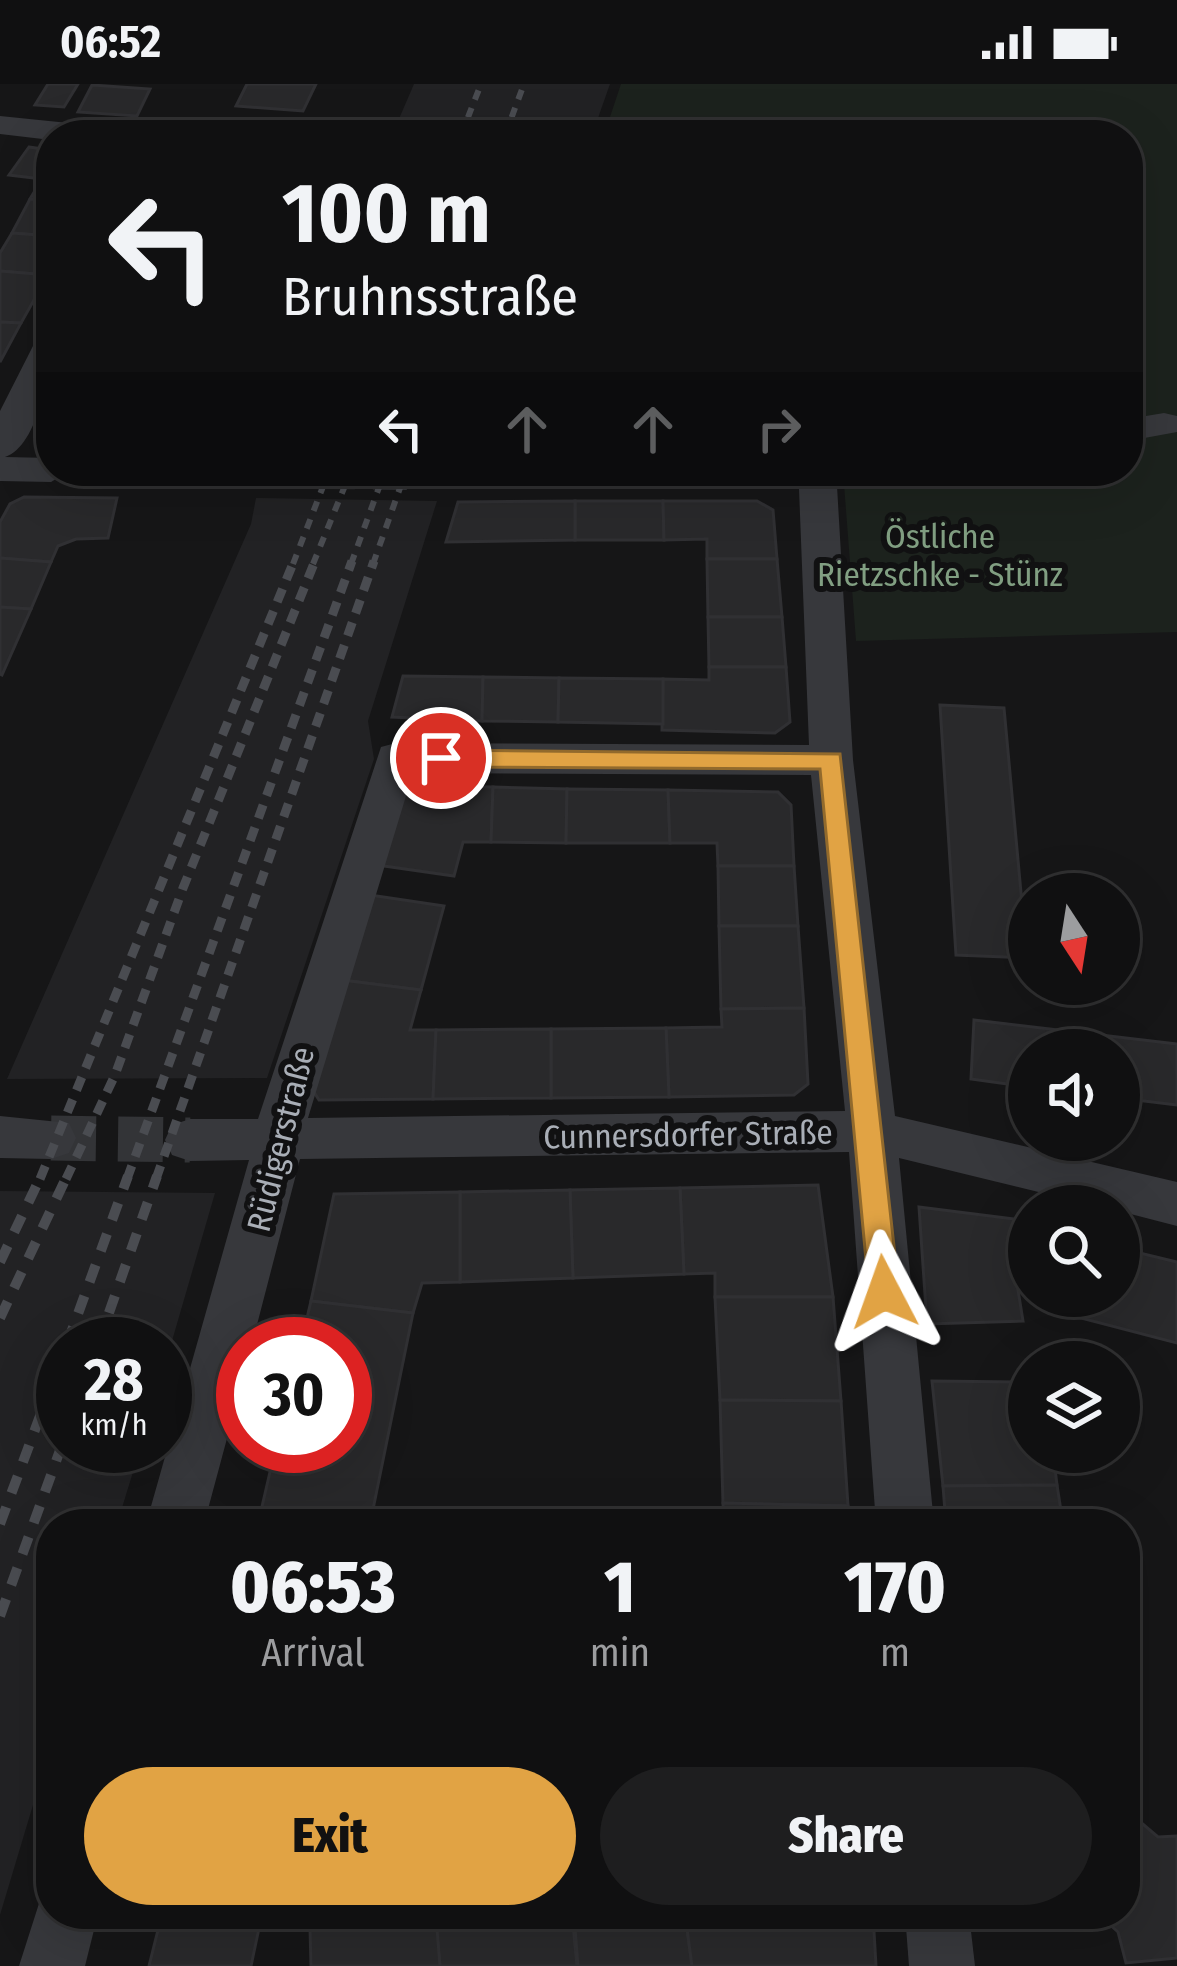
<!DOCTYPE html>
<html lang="en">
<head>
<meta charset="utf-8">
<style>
  body { margin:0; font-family:"Fira Sans Condensed",sans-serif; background:#1e1e1f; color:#f1f3f6; height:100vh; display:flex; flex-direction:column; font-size:45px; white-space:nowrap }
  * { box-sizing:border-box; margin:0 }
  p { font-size:39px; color:#9c9d9f }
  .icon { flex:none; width:66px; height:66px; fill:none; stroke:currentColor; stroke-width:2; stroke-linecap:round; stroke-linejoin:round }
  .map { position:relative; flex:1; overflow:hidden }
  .side { position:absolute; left:36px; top:1425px; width:1104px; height:420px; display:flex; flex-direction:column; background:#101011; border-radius:48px; box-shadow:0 12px 48px #0002,0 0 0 3px #303031 }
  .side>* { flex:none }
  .guide { position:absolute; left:36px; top:36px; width:1107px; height:366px; border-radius:48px; box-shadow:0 12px 48px #0002,0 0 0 3px #303031; background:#101011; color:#f1f3f6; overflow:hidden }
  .needle { width:78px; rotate:168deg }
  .controls { position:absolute; left:1008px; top:789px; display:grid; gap:24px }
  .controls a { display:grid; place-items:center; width:132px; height:132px; border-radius:50%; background:#101011; box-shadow:0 12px 48px #0002,0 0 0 3px #303031; font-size:60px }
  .speed { position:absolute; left:36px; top:1233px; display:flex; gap:24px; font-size:60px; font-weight:700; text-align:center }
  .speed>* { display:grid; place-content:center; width:156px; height:156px; border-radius:50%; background:#101011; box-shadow:0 12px 48px #0002,0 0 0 3px #303031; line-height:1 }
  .speed small { font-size:30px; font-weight:400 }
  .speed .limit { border:18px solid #d22; background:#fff; color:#111 }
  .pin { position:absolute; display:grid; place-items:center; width:102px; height:102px; color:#fff; margin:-51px; border:6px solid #fff; border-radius:50%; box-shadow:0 3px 12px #0007 }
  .me { position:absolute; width:132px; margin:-66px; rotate:356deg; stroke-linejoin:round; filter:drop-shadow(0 0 9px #0008) }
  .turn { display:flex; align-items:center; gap:42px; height:252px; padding:0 48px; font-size:54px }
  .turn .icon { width:156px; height:156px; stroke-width:2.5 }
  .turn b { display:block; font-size:84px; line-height:102px }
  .lanes { display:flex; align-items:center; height:114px; padding:0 48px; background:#0003; justify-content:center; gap:60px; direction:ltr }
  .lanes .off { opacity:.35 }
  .eta { display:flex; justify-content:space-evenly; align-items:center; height:204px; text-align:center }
  .eta b { font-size:72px; font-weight:800; line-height:84px }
  .primary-button { display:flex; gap:24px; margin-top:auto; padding:24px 48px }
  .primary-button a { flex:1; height:138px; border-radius:72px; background:#e1a344; color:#111; font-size:48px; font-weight:800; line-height:138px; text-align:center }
  .primary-button a+a { background:#1e1e1f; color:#f1f3f6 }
  .status { display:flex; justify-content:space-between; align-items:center; height:84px; padding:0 60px; background:#101011; direction:ltr }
  .status svg { height:33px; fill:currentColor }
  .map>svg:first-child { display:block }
  .built { fill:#222224 }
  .green { fill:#1c221d }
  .building { fill:#29292b; stroke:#303033; stroke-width:3 }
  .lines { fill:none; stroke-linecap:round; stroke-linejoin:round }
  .minor-tunnel-far1 { stroke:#333437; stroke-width:34; stroke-dasharray:34 18; stroke-linecap:butt }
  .minor-tunnel { stroke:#333437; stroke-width:45; stroke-dasharray:45 22; stroke-linecap:butt }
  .minor { fill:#37383c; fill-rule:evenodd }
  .rail-far2 { stroke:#4a4c51; stroke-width:6; stroke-dasharray:10 9; stroke-linecap:butt }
  .rail-far1 { stroke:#4a4c51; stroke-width:9; stroke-dasharray:14 10; stroke-linecap:butt }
  .rail { stroke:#4a4c51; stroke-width:10; stroke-dasharray:18 15; stroke-linecap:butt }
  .route { fill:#e1a344; stroke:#926a2c; stroke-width:3 }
  .labels { text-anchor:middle; stroke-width:12; stroke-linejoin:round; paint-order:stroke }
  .park-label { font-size:33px; fill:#819f82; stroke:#111112 }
  .street-label { font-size:33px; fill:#a9aeb6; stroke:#111112 }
</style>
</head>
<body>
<div class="status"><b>06:52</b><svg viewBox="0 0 49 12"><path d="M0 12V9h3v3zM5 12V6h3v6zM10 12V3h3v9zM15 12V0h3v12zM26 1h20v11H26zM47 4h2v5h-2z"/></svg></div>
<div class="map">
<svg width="1177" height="1882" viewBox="0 0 1177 1882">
  <rect width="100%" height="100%" fill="#161617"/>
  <g class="built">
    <polygon points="414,0 610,0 592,51 392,51"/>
    <polygon points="256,414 437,417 368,637 374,675 267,994 7,995 251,440"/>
    <polygon points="0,1107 215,1109 165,1281 165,1260 63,1260 63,1362 141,1362 117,1440 51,1440 51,1661 0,1831"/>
  </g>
  <polygon class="green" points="621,0 1177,0 1177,548 856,557 843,387 1128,387 1128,51 604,51"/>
  <g class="building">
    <polygon points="48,0 78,0 64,23 35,21"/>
    <polygon points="247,0 316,0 303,27 236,22"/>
    <polygon points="92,1 150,5 137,32 78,28"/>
    <polygon points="29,63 51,66 51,117 30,115 42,95 9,91"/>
    <polygon points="30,115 51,117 51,152 12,149"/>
    <polygon points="12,149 51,152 48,191 0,187 0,169"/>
    <polygon points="0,187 48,191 21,239 0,238"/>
    <polygon points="0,238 21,239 0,278"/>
    <polygon points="24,413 117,414 108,454 76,455 58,462 51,478 0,474 0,438 10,420"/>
    <polygon points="575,417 663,417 664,456 575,456"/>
    <polygon points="575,417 575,456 446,458 458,418"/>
    <polygon points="663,417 757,417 773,426 777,475 707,475 707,455 664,456"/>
    <polygon points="0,474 51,478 31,525 0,523"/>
    <polygon points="707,475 777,475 782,533 708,533"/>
    <polygon points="0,523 31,525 2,591 0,590"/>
    <polygon points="708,533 782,533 786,583 709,583"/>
    <polygon points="709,583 786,583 790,638 775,649 662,646 663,595 709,596"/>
    <polygon points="403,592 483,593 482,637 392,633"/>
    <polygon points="483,593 559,594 558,638 482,637"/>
    <polygon points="559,594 663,595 663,640 558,638"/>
    <polygon points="940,621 1004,624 1027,874 956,871"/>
    <polygon points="417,702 493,703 491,758 463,758 454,792 377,781 401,710"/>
    <polygon points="493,703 567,705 566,759 491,758"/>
    <polygon points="567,705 668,706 670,759 566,759"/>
    <polygon points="668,706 778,708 791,721 794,782 718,782 717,759 670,759"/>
    <polygon points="718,782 794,782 798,842 719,842"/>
    <polygon points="370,811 444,822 421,906 342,896"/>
    <polygon points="719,842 798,842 804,924 721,925"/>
    <polygon points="342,896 421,906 410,946 436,946 433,1015 319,1016 309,1000"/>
    <polygon points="804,924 808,1000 794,1011 669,1013 666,944 722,943 721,925"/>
    <polygon points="974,936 1177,960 1177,1021 1119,1014 1119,966 1029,966 1029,1003 971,995"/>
    <polygon points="666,944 669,1013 551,1014 551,945"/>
    <polygon points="551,945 551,1014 433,1015 436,946"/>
    <polygon points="818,1101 833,1213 715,1213 715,1189 684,1190 680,1104"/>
    <polygon points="680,1104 684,1190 573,1194 570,1106"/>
    <polygon points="570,1106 573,1194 460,1198 460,1108"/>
    <polygon points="460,1108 460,1198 422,1199 413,1229 311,1217 334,1110"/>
    <polygon points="919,1123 1029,1137 1029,1208 1018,1206 1023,1237 927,1240"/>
    <polygon points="1119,1164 1177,1178 1177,1259 1050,1226 1052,1214 1044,1212 1119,1212"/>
    <polygon points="715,1213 833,1213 841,1317 720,1316"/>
    <polygon points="311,1217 413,1229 370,1440 258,1440 276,1362 345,1362 345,1260 301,1260"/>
    <polygon points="932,1297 1029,1298 1029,1368 1053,1368 1057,1401 943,1402"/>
    <polygon points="720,1316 841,1317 848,1422 723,1419"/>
    <polygon points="1057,1401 1063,1440 946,1440 943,1402"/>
    <polygon points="723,1419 848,1422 849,1440 724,1440"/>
    <polygon points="1125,1725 1158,1753 1177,1752 1177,1874 1126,1879 1118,1848 1098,1830 1125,1830"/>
    <polygon points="162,1830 262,1830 251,1882 149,1882"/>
    <polygon points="435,1830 572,1830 577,1882 440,1882"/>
    <polygon points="574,1830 685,1830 692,1882 578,1882"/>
    <polygon points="685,1830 873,1830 876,1882 692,1882"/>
    <polygon points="436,1833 440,1882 311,1882 310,1844"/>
  </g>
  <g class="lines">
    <polyline class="minor-tunnel-far1" points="321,388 419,389"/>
    <polyline class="minor-tunnel" points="51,1054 190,1056"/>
    <g class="minor">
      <polygon points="0,32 88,41 104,51 51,51 51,56 0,50"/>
      <path d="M51,251C51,283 39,362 5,373L51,374V387H69L51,398L0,397V327L33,262Z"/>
      <polygon points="1164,329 1177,332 1177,348 1128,357 1128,335"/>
      <polygon points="166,387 339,387 340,388 321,400 185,399"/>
      <path d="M401,387H879L873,395L837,402L853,676L895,1032L1177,1098V1142L1119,1127V1122H1096L899,1074L934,1440H876L849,1068L300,1075L252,1260H243V1295L204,1440H146L249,1076L190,1077L172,1071L165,1056L172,1041L190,1035H258L381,663L396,659L809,661L799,405L419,401L406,397ZM413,689L811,691L845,1027L308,1034Z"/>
      <polygon points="0,1032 69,1039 76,1054 69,1069 51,1075 0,1074"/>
      <polygon points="51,1804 51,1830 98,1830 85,1882 19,1882 43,1807"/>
      <polygon points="905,1830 969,1830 975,1882 909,1882"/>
    </g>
    <g class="rail-far2">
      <polyline points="461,51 481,0"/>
      <polyline points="505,51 524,0"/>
      <polyline points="293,480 329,387"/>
      <polyline points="313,480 351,387"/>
      <polyline points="351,480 385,387"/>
      <polyline points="373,480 406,387"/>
    </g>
    <g class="rail-far1">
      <polyline points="40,1095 294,477"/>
      <polyline points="66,1095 115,991 183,804 315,477"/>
      <polyline points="127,1095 352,477"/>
      <polyline points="156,1095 374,477"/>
    </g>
    <g class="rail">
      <polyline points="0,1178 41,1092"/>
      <polyline points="0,1234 67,1092"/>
      <polyline points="67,1260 128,1092"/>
      <polyline points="98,1260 157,1092"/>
      <polyline points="0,1440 63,1270"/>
      <polyline points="0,1532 63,1358"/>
    </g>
  </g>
  <polygon class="route" points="441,666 840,670 899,1208 894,1217 884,1221 869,1208 820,685 441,683 429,674"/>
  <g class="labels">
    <g class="park-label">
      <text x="940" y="464">Östliche<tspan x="940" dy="38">Rietzschke - Stünz</tspan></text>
    </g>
    <g class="street-label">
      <text transform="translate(688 1050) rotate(-1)" y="12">Cunnersdorfer Straße</text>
      <text transform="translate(280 1055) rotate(-76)" y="12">Rüdigerstraße</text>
    </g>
  </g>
</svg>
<div class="controls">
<a><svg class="needle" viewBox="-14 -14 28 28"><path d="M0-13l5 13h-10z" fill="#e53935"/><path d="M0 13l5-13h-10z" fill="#9c9d9f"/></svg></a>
<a><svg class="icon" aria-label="sound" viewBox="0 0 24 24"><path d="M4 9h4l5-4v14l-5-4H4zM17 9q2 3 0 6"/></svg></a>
<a><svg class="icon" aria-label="search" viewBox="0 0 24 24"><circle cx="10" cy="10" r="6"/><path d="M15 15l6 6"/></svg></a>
<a><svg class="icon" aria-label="layers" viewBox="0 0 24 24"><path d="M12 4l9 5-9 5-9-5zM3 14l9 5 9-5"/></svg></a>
</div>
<div class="speed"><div>28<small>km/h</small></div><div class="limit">30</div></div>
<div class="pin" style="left:441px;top:674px;background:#d93025"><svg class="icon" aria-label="arrive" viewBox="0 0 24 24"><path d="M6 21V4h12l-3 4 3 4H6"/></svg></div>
<svg class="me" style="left:884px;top:1208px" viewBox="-20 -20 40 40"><path d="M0-17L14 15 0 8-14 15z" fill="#e1a344" stroke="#fff" stroke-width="4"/></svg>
<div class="guide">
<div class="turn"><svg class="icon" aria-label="left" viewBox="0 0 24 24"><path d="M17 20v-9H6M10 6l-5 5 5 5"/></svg><div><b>100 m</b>Bruhnsstraße</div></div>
<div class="lanes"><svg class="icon" aria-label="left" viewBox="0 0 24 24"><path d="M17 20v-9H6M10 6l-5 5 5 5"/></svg><svg class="icon off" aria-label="ahead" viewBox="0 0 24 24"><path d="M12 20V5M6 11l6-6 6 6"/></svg><svg class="icon off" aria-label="ahead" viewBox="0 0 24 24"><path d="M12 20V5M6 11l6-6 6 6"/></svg><svg class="icon off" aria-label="right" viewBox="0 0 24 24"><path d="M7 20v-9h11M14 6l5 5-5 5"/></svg></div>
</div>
<section class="side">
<div class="eta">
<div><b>06:53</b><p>Arrival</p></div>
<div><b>1</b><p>min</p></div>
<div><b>170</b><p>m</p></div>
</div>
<div class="primary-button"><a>Exit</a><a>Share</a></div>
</section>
</div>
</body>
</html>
